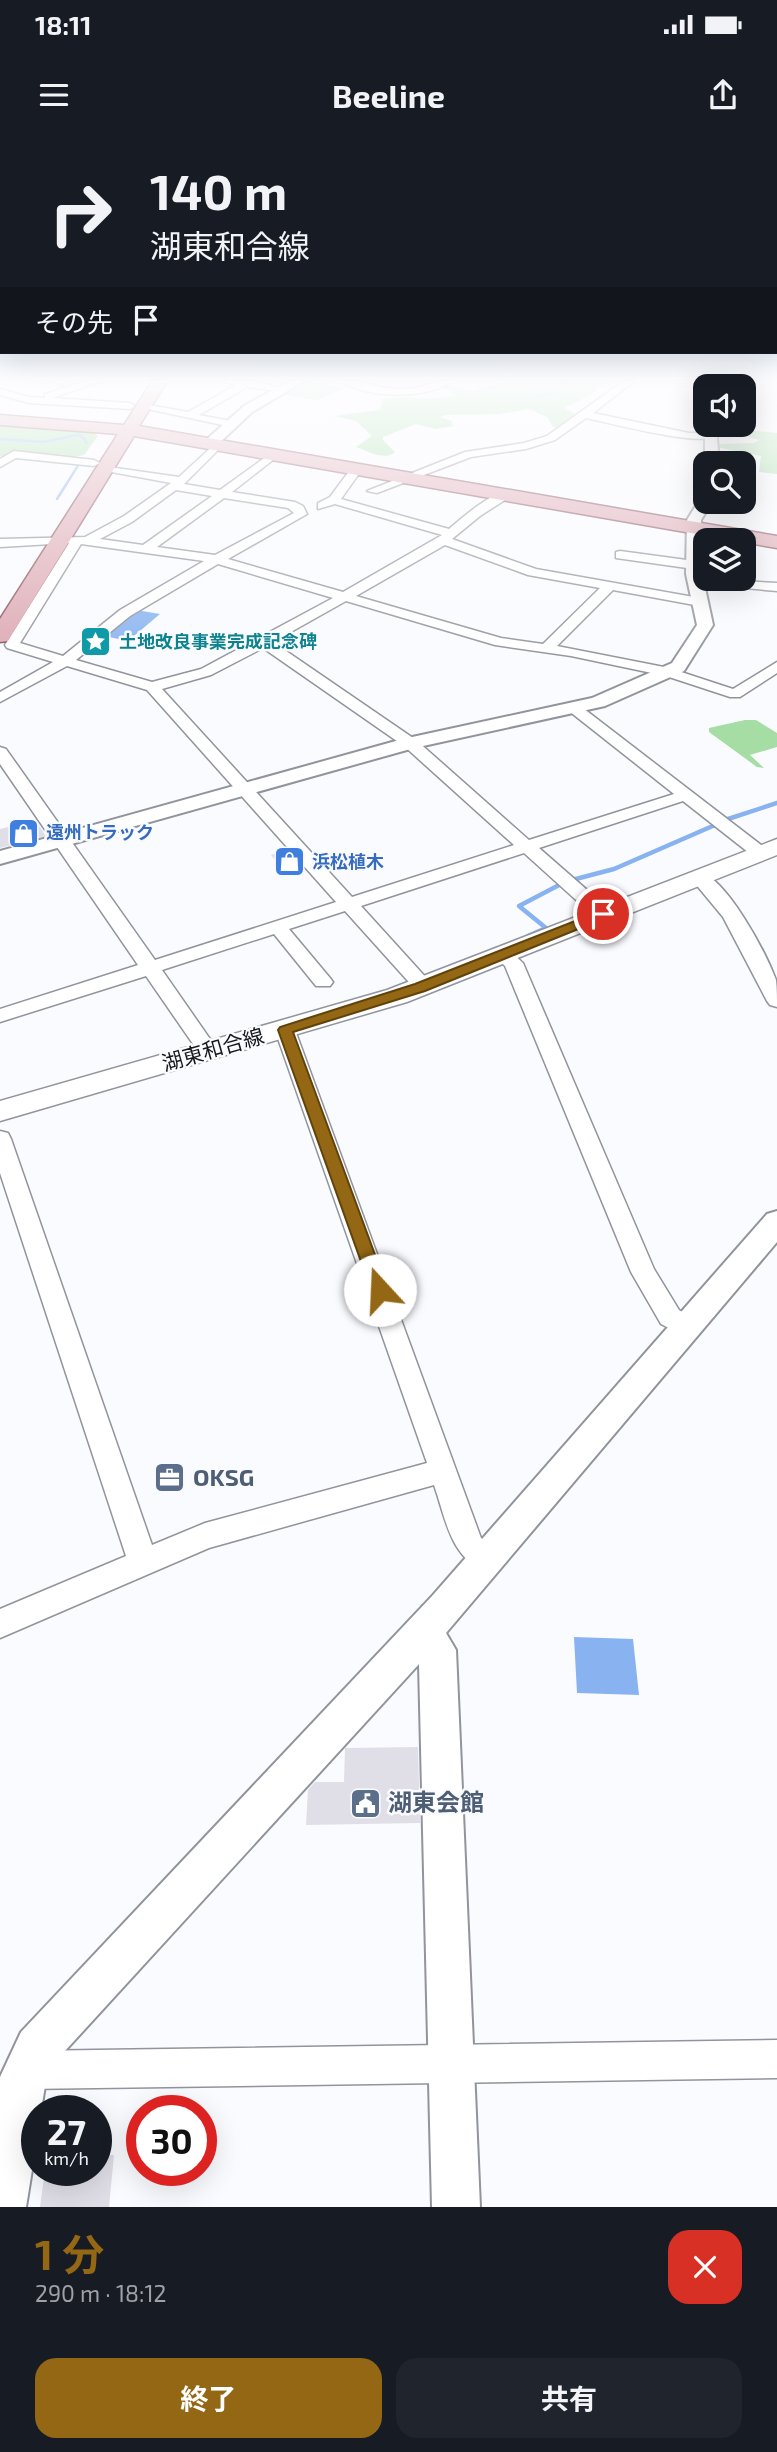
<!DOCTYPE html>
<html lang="ja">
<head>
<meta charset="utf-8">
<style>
  body { margin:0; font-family:"Exo 2","Noto Sans JP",sans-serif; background:#20242c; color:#f1f3f6; height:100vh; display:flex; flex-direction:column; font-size:26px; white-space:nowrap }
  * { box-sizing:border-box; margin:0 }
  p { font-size:23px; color:#9ea1a6 }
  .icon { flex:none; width:38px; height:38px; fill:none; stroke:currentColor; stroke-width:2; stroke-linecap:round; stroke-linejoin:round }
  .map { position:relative; height:2067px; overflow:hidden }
  .details { display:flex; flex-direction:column; background:#171b24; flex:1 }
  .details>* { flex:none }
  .guide { position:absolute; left:0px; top:0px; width:777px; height:214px; box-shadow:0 7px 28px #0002; background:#171b24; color:#f1f3f6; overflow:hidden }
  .fabs { position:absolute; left:693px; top:234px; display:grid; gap:14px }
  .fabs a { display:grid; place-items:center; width:63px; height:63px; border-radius:14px; background:#171b24; box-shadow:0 7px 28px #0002; font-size:35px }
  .speed { position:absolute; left:21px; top:1955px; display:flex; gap:14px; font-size:35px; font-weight:700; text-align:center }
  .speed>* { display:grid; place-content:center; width:91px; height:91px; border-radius:50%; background:#171b24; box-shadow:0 7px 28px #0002; line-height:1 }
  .speed small { font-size:18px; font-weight:400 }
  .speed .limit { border:10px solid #d22; background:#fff; color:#111 }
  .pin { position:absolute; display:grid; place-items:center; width:60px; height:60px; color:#fff; margin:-30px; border:4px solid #fff; border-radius:50%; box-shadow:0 2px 7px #0007 }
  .me { position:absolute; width:77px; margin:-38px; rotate:340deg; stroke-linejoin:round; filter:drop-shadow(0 0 5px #0008) }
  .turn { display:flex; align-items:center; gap:24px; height:147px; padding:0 35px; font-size:32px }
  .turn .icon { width:91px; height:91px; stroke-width:2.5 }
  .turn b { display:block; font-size:49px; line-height:60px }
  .then { display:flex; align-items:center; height:66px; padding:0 35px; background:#0003; gap:14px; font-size:26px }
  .round { display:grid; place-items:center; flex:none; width:74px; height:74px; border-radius:21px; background:#20242c }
  .overview { display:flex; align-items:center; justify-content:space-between; height:119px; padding:0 35px }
  h1 { font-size:42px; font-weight:700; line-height:52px; color:#936713 }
  .action { display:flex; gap:14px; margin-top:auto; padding:14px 35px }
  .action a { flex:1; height:80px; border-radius:21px; background:#936713; color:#fff; font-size:28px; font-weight:700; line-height:80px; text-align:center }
  .action a+a { background:#20242c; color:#f1f3f6 }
  .status { display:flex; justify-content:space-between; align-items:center; height:49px; padding:0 35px; background:#171b24; direction:ltr }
  .status svg { height:19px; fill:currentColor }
  header { display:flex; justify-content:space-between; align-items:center; height:91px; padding:0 35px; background:#171b24; font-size:32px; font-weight:700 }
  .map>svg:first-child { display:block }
  .green { fill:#a5dda4 }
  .water { fill:#88b3f0 }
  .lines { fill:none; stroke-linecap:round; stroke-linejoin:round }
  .stream-far1 { stroke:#88b3f0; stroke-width:2.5 }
  .stream { stroke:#88b3f0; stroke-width:4.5 }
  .building { fill:#e0dee7 }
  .minor-casing { stroke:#91949c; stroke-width:3 }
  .tertiary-casing { stroke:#91949c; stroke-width:4 }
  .secondary-casing { stroke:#91949c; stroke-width:3 }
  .primary-casing { stroke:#89515d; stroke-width:3 }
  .minor { fill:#fff; fill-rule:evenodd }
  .tertiary { fill:#fff; fill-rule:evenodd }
  .secondary { fill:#fff; fill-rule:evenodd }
  .primary { fill:#dda9b3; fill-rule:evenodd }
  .route { fill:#936713; stroke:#60430c; stroke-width:2 }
  .labels { text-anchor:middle; stroke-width:5; stroke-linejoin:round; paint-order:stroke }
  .far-culture-label { font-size:18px; font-weight:bold; fill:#0d838f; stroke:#fafbff; text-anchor:start }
  .far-shop-label { font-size:18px; font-weight:bold; fill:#366cbe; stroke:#fafbff; text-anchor:start }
  .street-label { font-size:21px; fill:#17181b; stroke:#fafbff }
  .near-service-label { font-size:24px; font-weight:bold; fill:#4e5e75; stroke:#fafbff; text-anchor:start }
</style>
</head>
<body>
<div class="status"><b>18:11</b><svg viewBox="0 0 49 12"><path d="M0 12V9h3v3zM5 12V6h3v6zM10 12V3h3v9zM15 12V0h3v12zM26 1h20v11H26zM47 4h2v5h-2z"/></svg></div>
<header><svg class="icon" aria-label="menu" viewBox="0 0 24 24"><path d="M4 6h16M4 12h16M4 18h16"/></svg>Beeline<svg class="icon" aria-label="share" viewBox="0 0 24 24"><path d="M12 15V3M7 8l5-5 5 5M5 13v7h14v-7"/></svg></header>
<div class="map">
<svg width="777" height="2067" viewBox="0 0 777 2067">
  <rect width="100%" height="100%" fill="#fafbff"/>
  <g class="green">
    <polygon points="305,240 308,240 345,249 316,260 279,254"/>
    <path d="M507,240H605L591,255L564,268L577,275L558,288L553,287L547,277L529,269L499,274L445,275L440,277L451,281L453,286L435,289L416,284L383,297V300L395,312C385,321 369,312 356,307L372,296L356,281L334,276L378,270L381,268L382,259C407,254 431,262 457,255L441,247L445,245L473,251Z"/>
    <polygon points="0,285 92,292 98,296 84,315 67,318 0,316"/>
    <polygon points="719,287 777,293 777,334 759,332 761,316 717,307 720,304 753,303 760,300 721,290 717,288"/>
    <polygon points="745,580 756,580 777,593 777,607 750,615 764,628 757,627 709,592 709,588"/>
  </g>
  <g class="water">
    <polygon points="136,470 160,474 128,501 104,496"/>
    <polygon points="574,1497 633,1499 639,1555 577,1553"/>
  </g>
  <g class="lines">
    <g class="stream-far1">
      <polyline points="46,240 67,248"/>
      <polyline points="536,257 553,253 565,240"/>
      <polyline points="0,299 44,302 77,295 82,296 87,303"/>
      <polyline points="57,359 79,324"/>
    </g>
    <g class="stream">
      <polyline points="725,680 777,663"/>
      <polyline points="572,740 614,729 715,685"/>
      <polyline points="528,796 546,788 519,766 561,744"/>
    </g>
  </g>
  <g class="building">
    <polygon points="35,680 46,696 0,708 0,689"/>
    <polygon points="286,710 305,731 289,736 271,715"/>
    <polygon points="418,1607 420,1683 306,1685 308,1650 315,1642 344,1642 345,1608"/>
    <polygon points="96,2015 114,2015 109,2067 40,2067 45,2030 96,2030"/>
  </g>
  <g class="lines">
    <defs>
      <g id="minor">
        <polygon points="90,240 104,240 52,258 130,263 135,266 130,269 29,263 0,255 0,249 29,257 45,258 45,254"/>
        <polygon points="226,240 246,240 287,249 282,252 247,247 199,275 236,282 237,284 232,287 138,267 143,264 188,272 236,245 227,243"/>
        <path d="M337,240C360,239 381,250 404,249C422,249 437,239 454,240C427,261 365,258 337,240Z"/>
        <path d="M625,240H636L593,273L689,293H711L716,296C700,307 610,283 586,278L555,300L526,309L471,317L377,353L367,351L465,312L524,303L547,296Z"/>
        <path d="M218,301L222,302V306L184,344L220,350L274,311L278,312V316L232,352L295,362L303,366L307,374L228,419L343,452L442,395L335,364L318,369V363L330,357L353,326L357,325L363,328L341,359L449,389C462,378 494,349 511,352V356L480,376L452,399L536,429L705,459V465L700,466L613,450L557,506L669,528L733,549L777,522V533L740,557H730L666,536L571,516L495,505L346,461L273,502L416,600L529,700L674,654L569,571L566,568L569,565H579L765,708L768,712L765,716H753L683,661L539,708L610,770L612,774L610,778H596L524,713L361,766L430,842L433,846L430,850H416L345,771L289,789L330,838L333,842L330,846H316L274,794L162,830L219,912L216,917H202L146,836L0,882V869L138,825L0,624V607L6,609L155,820L336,762L147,550L67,526L0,562V552L53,522L7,508L5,505L69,403L0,407V399L85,397L124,376L171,343L106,331L102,330V326L179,337ZM176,350L212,356L143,405L100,399L132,382ZM224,358L288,368L294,373L215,415L157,407ZM81,404L204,421L120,470L63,516L20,503ZM445,405L528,435L600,448L543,504L501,498L356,456ZM218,424L333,458L201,529L152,542L76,520L130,476ZM263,508L404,606L514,705L352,757L162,549L211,535Z"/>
        <polygon points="14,311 94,320 100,323 94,326 16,318 0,327 0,319"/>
        <polygon points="620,411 694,421 700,425 694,429 616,418 616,412"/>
        <polygon points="694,436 705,437 705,439 777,443 777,451 689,443 689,437"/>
        <path d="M698,731C727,738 766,813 776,840C777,848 777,859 777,867L770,865L767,861L723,777L689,736Z"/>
        <polygon points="503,809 510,811 523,823 654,1129 679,1170 695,1180 699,1187 695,1194 686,1197 661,1184 631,1132 505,826 493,815"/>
        <path d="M285,883L292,885L295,890L481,1398L497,1410L502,1419L497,1428L487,1432C450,1418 446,1379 434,1345L209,1408L0,1498V1469L126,1416L0,1033V991L8,993L11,999L152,1405L205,1383L427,1323L275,890L278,885Z"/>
        <polygon points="777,1900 777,1938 26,1949 13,1943 7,1930 13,1917 26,1911"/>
      </g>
      <g id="tertiary">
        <polygon points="292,240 306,240 252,272 216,306 206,306 206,300 244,266"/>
        <polygon points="704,240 717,240 710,247 705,247 705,267 699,263 695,248"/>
        <polygon points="705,282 705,285 716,285 719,324 705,324"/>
        <polygon points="705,358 705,362 712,362 701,380 702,434 713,485 684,531 605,566 414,608 0,724 0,711 403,599 592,558 672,523 697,485 686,434 687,380 700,359"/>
        <polygon points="777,1071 777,1102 446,1493 456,1510 480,2067 432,2067 419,1524 53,1924 46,1940 41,1970 37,1970 37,1999 26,2067 0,2067 0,1937 21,1892 433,1455 767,1074"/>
      </g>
      <polygon id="secondary" points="777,699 777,715 407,862 0,981 0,961 387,850"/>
      <polygon id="primary" points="153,240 168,240 139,286 777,396 777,408 134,296 11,496 8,501 0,502 0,479 118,294 0,285 0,275 124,285"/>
    </defs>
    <use href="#minor" class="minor-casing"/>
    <use href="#tertiary" class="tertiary-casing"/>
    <use href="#secondary" class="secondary-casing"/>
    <use href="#primary" class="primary-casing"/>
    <use href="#minor" class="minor"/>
    <use href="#tertiary" class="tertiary"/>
    <use href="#secondary" class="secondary"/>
    <use href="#primary" class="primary"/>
  </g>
  <linearGradient id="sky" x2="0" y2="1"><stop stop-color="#81b4eb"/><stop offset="0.45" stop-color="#fdfdff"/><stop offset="1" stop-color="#fdfdff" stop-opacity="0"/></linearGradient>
  <rect width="777" height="529" fill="url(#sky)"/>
  <polygon class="route" points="603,770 608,771 608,777 425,851 293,892 388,1150 386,1155 373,1155 278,890 280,887 415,844"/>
  <defs>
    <symbol id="sight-square" viewBox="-11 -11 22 22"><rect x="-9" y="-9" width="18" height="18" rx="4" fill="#0f9aa8" stroke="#fafbff"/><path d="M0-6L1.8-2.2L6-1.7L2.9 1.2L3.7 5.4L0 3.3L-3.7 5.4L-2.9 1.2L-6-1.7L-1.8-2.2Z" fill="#fff"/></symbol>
    <symbol id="shop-square" viewBox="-11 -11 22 22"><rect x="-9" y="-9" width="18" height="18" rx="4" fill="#3f7fe0" stroke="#fafbff"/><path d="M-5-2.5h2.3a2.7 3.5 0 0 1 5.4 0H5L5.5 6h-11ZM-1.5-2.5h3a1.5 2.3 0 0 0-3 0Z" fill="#fff"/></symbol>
    <symbol id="office-square" viewBox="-11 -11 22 22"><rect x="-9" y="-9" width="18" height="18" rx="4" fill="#5c6f8a" stroke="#fafbff"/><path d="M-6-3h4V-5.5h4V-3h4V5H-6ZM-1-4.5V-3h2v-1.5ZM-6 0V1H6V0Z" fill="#fff"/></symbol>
    <symbol id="civic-square" viewBox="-11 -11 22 22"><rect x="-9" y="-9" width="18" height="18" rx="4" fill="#5c6f8a" stroke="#fafbff"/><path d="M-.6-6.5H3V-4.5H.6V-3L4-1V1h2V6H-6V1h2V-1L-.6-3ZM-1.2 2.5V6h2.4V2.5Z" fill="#fff"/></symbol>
  </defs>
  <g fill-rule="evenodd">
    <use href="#sight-square" x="78" y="484" width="35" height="35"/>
    <use href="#shop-square" x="6" y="676" width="35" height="35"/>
    <use href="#shop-square" x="272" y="704" width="35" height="35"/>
    <use href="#office-square" x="152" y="1320" width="35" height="35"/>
    <use href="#civic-square" x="348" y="1646" width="35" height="35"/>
  </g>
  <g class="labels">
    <g class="far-culture-label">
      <text x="119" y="508">土地改良事業完成記念碑</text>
    </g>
    <g class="far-shop-label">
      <text x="46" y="699">遠州トラック</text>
      <text x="312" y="728">浜松植木</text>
    </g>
    <g class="street-label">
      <text transform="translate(213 910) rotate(-16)" y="7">湖東和合線</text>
    </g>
    <g class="near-service-label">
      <text x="193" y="1346">OKSG</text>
      <text x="388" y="1671">湖東会館</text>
    </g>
  </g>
</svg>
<div class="fabs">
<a><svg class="icon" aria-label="sound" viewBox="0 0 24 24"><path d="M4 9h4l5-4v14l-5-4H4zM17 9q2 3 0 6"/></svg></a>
<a><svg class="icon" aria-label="search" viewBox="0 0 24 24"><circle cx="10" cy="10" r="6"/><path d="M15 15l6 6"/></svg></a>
<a><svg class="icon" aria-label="layers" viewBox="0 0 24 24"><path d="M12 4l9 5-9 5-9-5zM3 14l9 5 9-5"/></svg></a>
</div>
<div class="speed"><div>27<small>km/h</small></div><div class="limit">30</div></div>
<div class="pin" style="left:603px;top:774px;background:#d93025"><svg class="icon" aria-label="arrive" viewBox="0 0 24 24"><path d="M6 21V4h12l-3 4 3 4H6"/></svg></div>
<svg class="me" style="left:380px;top:1150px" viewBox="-20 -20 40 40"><circle r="19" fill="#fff"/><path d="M0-13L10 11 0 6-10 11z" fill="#936713"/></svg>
<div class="guide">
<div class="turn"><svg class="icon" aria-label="right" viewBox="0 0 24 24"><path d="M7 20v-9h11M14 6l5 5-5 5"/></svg><div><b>140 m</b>湖東和合線</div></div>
<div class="then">その先<svg class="icon" aria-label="arrive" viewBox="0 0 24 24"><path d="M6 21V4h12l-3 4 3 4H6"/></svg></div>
</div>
</div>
<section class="details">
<div class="overview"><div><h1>1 分</h1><p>290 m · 18:12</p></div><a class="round" style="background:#d93025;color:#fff"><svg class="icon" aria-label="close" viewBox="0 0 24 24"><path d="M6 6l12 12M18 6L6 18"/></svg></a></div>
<div class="action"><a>終了</a><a>共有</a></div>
</section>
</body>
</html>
